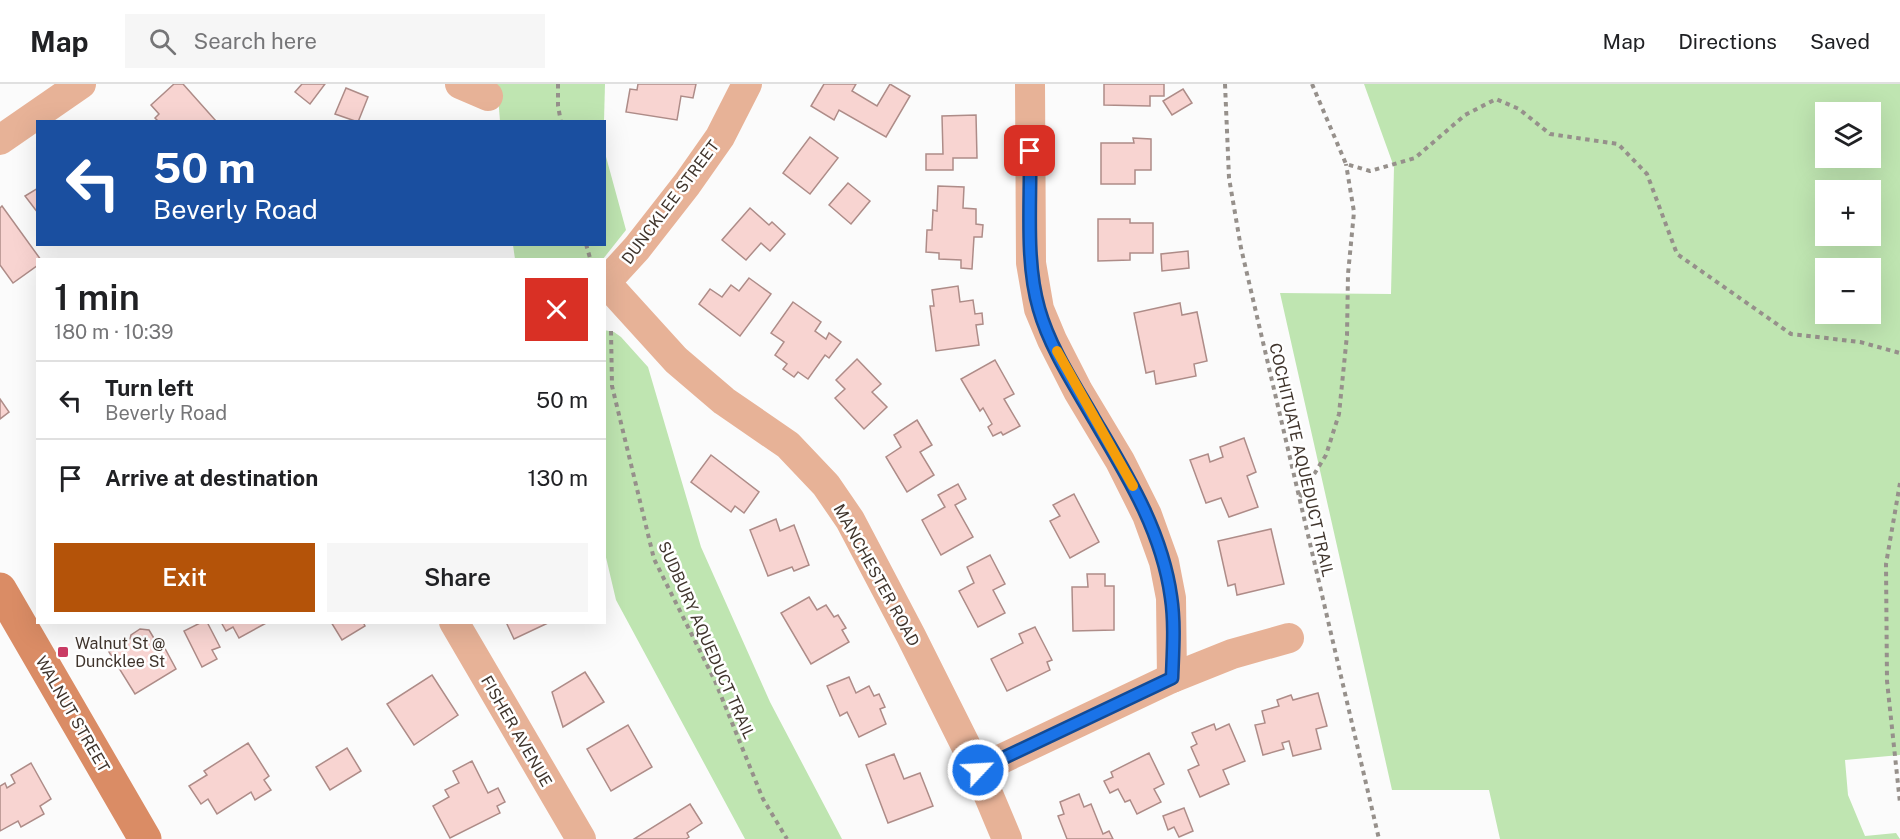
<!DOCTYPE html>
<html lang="en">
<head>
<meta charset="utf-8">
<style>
  body { margin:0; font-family:"Public Sans",sans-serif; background:#f6f6f6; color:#202124; height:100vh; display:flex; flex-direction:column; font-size:22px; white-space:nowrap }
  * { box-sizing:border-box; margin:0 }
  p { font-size:20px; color:#757577 }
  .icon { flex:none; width:33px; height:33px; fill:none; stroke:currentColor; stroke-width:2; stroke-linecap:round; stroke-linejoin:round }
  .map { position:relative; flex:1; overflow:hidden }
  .sheet { position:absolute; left:36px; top:174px; width:570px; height:366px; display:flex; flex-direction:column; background:#fff; border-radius:0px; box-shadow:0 6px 24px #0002 }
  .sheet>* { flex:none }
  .banner { position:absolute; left:36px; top:36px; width:570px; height:126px; border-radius:0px; box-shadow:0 6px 24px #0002; background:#1a4fa0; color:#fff; overflow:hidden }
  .tools { position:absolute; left:1815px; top:18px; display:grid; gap:12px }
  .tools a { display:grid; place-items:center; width:66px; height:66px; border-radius:0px; background:#fff; box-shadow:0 6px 24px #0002; font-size:30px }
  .pin { position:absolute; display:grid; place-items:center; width:51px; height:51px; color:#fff; margin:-26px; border-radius:12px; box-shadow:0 3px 9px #0006 }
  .me { position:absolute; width:66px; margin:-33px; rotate:65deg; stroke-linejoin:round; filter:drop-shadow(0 0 4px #0008) }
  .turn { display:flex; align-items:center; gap:21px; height:126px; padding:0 18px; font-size:27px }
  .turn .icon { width:78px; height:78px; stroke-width:2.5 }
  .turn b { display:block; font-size:42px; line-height:51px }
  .round { display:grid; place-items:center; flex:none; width:63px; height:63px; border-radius:0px; background:#f6f6f6 }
  .overview { display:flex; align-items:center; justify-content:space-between; height:102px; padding:0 18px }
  h1 { font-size:36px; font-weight:600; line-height:45px }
  .action { display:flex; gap:12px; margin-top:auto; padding:12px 18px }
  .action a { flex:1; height:69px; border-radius:0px; background:#b45309; color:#fff; font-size:24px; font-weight:600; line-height:69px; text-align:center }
  .action a+a { background:#f6f6f6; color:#202124 }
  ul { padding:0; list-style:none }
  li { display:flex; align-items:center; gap:18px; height:78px; padding:0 18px; border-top:2px solid #e0e0e0 }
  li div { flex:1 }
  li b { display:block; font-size:22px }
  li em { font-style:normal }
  header { display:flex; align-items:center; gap:36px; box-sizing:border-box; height:84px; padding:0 30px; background:#fff; border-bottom:2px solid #e0e0e0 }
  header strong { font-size:28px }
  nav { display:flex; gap:33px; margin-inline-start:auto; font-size:21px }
  .search { width:420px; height:54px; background:#f6f6f6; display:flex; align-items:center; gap:15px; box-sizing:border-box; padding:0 21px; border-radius:0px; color:#757577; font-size:22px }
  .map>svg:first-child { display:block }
  .green { fill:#bfe5b1; fill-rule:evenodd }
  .building { fill:#f8d4d1; stroke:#ae8c88; stroke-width:1.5 }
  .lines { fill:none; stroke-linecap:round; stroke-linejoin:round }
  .path { stroke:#96908b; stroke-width:4; stroke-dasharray:4.5 4.5; stroke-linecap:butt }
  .minor { stroke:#e7b297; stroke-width:30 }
  .secondary { stroke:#da8c65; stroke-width:33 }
  .route-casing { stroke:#114b97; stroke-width:15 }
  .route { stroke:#1a73e8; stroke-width:10 }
  .slow { stroke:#f59e0b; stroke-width:10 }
  .poi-dot { fill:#ca3c65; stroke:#fff; stroke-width:2 }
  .labels { text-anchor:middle; stroke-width:5; stroke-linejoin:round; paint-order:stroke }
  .street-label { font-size:16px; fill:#40352d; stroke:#fff }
  .poi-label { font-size:16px; fill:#40352d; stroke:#fff; text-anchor:start }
</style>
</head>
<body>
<header>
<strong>Map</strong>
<div class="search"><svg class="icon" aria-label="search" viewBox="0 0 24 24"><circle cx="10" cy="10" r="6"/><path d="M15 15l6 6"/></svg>Search here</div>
<nav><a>Map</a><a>Directions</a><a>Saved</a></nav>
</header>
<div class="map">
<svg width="1900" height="755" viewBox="0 0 1900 755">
  <rect width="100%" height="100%" fill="#fbfbfb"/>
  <g class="green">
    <polygon points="497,0 605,0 604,37 500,37"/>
    <path d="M1364,0H1900V671L1845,676L1848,711L1865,752L1896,749L1900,755H1500L1489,706H1392L1280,209L1391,210L1394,83ZM1826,28H1870V74H1826ZM1870,106V152H1826V106ZM1826,184H1870V230H1826Z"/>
    <polygon points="605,69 626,146 603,175 515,175 513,161 604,160"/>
    <polygon points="604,246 614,248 621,253 648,283 701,463 770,618 842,755 745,755 616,516 604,465"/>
  </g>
  <g class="building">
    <polygon points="174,0 183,0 216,37 159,38 155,34 159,30 151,21"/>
    <polygon points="302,0 325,0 310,20 295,8"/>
    <polygon points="638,0 696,0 693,14 681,12 677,36 626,28 630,5 637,6"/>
    <polygon points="824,0 856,0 852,7 877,22 890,0 910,12 886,53 839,26 834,36 811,22"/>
    <polygon points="1104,0 1164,0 1164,12 1150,12 1150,22 1104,21"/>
    <polygon points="346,4 368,13 358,38 335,30"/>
    <polygon points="1183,5 1192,19 1172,31 1163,17"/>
    <polygon points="976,31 977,74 953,74 953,86 926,86 926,70 943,70 942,32"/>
    <polygon points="810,53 838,74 810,110 783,89"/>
    <polygon points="1133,54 1151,55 1151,86 1135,86 1135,100 1101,100 1101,59 1134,59"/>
    <polygon points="848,99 870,117 851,140 829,121"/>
    <polygon points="938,102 964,103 963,124 976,125 976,140 983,141 982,153 974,153 972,185 961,184 961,176 939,175 939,169 926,168 927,146 932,146 933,126 937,127"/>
    <polygon points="38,104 38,129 25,112"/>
    <polygon points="2,122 41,176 38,176 38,181 13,199 0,181 0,124"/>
    <polygon points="750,124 769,141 772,138 785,150 770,167 761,159 746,176 722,156"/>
    <polygon points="1098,135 1130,135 1130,139 1153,139 1153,169 1130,169 1130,176 1098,177"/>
    <polygon points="1188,167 1189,184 1162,187 1161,170"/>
    <polygon points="749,194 771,210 740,252 699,220 710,205 722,213 731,201 739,207"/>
    <polygon points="958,202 960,218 973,216 975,230 982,229 983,240 976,241 979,261 936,267 930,222 934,222 932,206"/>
    <polygon points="793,218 821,238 815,247 826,255 829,249 841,258 829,274 825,271 808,295 798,288 794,293 783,285 787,280 775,271 784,258 771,249"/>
    <polygon points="1180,219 1182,231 1197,228 1207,277 1194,280 1196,292 1156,300 1154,287 1146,289 1134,229"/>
    <polygon points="857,275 881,300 872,308 887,323 864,345 835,314 845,305 836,296"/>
    <polygon points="995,276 1014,310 1004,315 1020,342 1003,351 1001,348 993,352 988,343 992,340 983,324 980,327 961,295"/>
    <polygon points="0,315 9,328 0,335"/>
    <polygon points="917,336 932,361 920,368 934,391 907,408 886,373 901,363 894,351"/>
    <polygon points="1244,354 1256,388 1247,392 1258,423 1229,433 1221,414 1206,419 1190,376 1208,370 1210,378 1223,373 1220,363"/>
    <polygon points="711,371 759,408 744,429 735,422 731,428 691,398"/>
    <polygon points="958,400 966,415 955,421 973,453 941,471 922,436 945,423 938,411"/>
    <polygon points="1074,410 1099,458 1070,474 1050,437 1060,432 1053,421"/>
    <polygon points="776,435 780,447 794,441 809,481 794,487 792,483 768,492 750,446"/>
    <polygon points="1271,445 1284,500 1237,511 1235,500 1228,502 1218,457"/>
    <polygon points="990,471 1005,500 993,506 1005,529 978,543 959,507 974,499 967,483"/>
    <polygon points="1087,490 1105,490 1105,502 1114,502 1114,546 1073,547 1072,503 1088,503"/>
    <polygon points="809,513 817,526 826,521 834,533 838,531 846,544 842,546 849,558 811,580 781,529"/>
    <polygon points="202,538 207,538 220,563 212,566 217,575 202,583 184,547"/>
    <polygon points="221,538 268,538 239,554 233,543 226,547"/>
    <polygon points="331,538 363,538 365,542 342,556"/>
    <polygon points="506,538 550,538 514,555"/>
    <polygon points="1035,543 1052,576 1047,578 1050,586 1007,607 991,575 1023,559 1019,550"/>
    <polygon points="140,545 149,546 158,561 162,559 176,585 135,610 109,568 130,555 131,551"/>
    <polygon points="585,588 604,618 563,643 552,608"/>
    <polygon points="432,591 458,631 414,661 387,620"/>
    <polygon points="849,593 856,609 869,602 874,612 879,610 885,623 880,625 886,640 859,653 847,628 840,632 827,602"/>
    <polygon points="1318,609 1327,642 1316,645 1321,665 1293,672 1289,657 1282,659 1284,665 1263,671 1255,641 1265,639 1262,627 1279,622 1277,616 1291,611 1293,616"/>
    <polygon points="1214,640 1216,646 1229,640 1245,677 1223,686 1229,700 1200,713 1188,686 1199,681 1191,663 1197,660 1192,649"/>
    <polygon points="628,641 652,683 611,707 587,665"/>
    <polygon points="248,659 269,692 264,696 271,706 255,716 251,708 217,730 208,715 201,720 189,702 207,691 204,687"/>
    <polygon points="347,664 361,687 330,706 316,683"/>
    <polygon points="1149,669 1164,700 1154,705 1161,718 1137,730 1130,716 1125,718 1118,705 1110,709 1104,697 1113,693 1111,688"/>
    <polygon points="894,670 904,695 920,689 933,722 888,739 866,681"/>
    <polygon points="472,677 488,709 498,704 505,718 497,722 500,729 450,754 433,722 449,713 445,706 459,699 453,687"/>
    <polygon points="31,679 51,715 40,722 44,730 21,743 18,737 0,747 0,702 5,699 7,704 15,699 11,691"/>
    <polygon points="1079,710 1084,723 1091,720 1103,750 1109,747 1113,755 1067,755 1058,732 1064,730 1060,718"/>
    <polygon points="690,720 702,739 687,749 689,753 686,755 634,755"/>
    <polygon points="1184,724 1193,747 1179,753 1174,743 1168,746 1163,732"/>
  </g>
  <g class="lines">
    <g class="path">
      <polyline points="558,0 558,22 561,38"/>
      <polyline points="1225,0 1229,94 1241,164 1379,755"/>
      <polyline points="1312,0 1346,80 1370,87 1415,74 1465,31 1496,15 1519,25 1550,50 1618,60 1647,90 1677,170 1791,250 1860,258 1900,269"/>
      <polyline points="586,160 590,174"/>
      <polyline points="611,247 612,302 654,475 715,597 763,715 787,755"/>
      <polyline points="1900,399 1886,480 1887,597 1900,719"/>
      <polyline points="1300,413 1326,371 1339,330 1347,251 1348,190 1354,128 1346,80"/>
    </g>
    <g class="minor">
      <polyline points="460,0 488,12"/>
      <polyline points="1030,0 1031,179 1039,225 1052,256 1078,307 1120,377 1147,431 1164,478 1171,514 1172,594"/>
      <polyline points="0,56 81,0"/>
      <polyline points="606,199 676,276 724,317 788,361 826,401 850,436 911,552 978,686 1007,755"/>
      <polyline points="604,200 637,164 687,100 720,53 747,0"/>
      <polyline points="454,538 581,755"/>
      <polyline points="978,686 1172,594 1232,570 1289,554"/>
    </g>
    <polyline class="secondary" points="0,505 145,755"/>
  </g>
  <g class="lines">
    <defs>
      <path id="route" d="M978,686L1172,594C1173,567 1175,539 1171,513C1162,447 1127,391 1094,335C1074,300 1050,264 1039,225C1025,177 1031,117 1030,67"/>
    </defs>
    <use href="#route" class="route-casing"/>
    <use href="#route" class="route"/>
    <polyline class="slow" points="1057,267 1133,402"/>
  </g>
  <rect class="poi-dot" x="57" y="562" width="12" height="12" rx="3"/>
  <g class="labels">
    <g class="street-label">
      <text transform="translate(670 118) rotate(-53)" y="6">DUNCKLEE STREET</text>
      <text transform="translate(1302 376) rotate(77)" y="6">COCHITUATE AQUEDUCT TRAIL</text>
      <text transform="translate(877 491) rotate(61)" y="6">MANCHESTER ROAD</text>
      <text transform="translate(707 556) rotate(66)" y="6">SUDBURY AQUEDUCT TRAIL</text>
      <text transform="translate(73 630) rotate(60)" y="6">WALNUT STREET</text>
      <text transform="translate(517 647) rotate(60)" y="6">FISHER AVENUE</text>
    </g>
    <g class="poi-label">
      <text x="75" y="565">Walnut St @<tspan x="75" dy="18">Duncklee St</tspan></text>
    </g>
  </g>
</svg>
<div class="tools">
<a><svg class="icon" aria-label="layers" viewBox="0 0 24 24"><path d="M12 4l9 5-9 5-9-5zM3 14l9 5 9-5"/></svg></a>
<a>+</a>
<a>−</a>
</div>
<div class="pin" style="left:1030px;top:67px;background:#d93025"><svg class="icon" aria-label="arrive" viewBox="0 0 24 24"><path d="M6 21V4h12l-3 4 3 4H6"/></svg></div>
<svg class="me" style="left:978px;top:686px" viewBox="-20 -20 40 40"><circle r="17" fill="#1a73e8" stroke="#fff" stroke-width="3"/><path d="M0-11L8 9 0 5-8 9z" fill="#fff"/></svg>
<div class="banner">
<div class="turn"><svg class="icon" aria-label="left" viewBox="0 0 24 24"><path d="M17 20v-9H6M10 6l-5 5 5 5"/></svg><div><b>50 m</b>Beverly Road</div></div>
</div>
<section class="sheet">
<div class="overview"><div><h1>1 min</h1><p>180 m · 10:39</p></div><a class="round" style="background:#d93025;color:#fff"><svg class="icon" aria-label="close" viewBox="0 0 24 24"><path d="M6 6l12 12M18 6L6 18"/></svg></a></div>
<ul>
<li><svg class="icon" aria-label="left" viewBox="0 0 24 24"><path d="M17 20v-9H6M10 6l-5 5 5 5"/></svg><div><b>Turn left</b><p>Beverly Road</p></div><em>50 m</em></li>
<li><svg class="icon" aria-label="arrive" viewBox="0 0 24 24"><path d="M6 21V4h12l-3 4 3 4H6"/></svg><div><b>Arrive at destination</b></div><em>130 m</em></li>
</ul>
<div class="action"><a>Exit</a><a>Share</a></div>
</section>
</div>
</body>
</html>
